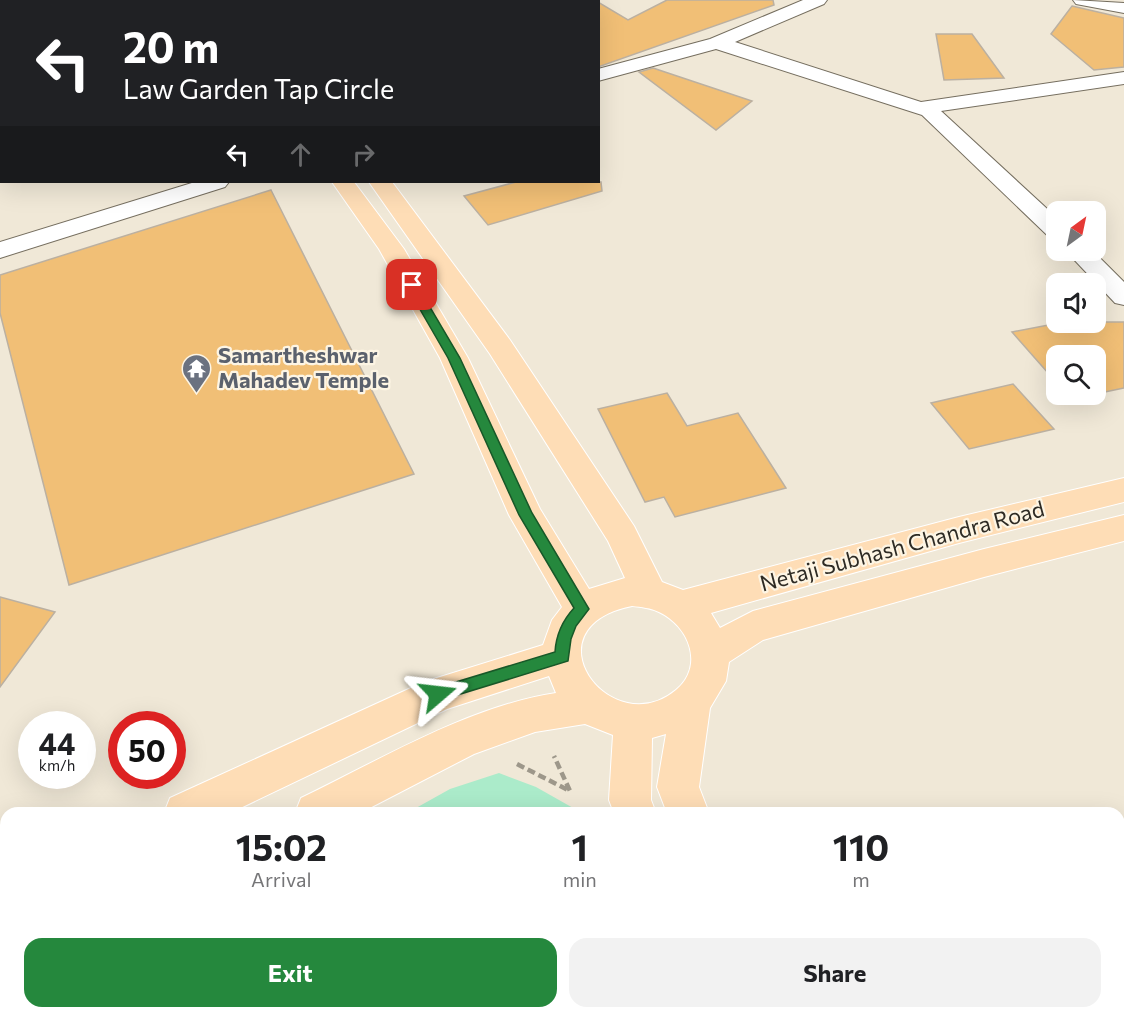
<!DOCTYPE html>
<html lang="en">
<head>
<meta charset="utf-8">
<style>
  body { margin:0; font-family:Commissioner,sans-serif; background:#f2f2f2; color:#202124; height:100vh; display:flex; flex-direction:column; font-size:22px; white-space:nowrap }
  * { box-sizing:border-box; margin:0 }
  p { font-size:20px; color:#757577 }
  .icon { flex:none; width:33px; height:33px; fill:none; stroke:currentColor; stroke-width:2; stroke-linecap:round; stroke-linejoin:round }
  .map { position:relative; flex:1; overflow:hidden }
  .details { position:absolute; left:0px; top:807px; width:1125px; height:212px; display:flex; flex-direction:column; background:#fff; border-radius:18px 18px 0 0; box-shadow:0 6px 24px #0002 }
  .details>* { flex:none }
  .banner { position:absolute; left:0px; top:0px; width:600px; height:183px; box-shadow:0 6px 24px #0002; background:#202124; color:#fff; overflow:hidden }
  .needle { width:39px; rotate:33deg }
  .controls { position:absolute; left:1046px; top:201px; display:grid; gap:12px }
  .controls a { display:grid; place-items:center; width:60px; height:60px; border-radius:12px; background:#fff; box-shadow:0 6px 24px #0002; font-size:30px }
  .speed { position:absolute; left:18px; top:711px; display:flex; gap:12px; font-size:30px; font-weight:700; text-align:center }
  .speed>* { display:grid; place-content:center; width:78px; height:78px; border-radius:50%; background:#fff; box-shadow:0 6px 24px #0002; line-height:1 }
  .speed small { font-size:15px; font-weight:400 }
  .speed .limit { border:9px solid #d22; background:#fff; color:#111 }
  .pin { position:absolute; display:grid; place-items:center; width:51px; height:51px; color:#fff; margin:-26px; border-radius:12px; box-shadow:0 3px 9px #0006 }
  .me { position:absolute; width:66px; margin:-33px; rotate:73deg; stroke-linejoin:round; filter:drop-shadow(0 0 4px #0008) }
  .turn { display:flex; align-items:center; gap:21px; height:126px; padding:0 24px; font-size:27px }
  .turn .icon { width:78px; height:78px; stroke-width:2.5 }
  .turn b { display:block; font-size:42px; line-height:51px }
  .lanes { display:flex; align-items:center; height:57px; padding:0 24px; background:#0003; justify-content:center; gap:30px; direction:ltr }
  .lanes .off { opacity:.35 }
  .eta { display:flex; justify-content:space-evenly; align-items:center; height:102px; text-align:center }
  .eta b { font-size:36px; font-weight:700; line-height:42px }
  .primary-button { display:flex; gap:12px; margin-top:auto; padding:12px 24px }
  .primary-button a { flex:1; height:69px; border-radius:18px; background:#25883d; color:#fff; font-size:24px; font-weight:700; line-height:69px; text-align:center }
  .primary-button a+a { background:#f2f2f2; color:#202124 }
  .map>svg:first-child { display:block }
  .green { fill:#abebca }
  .building { fill:#f1bf76; stroke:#bbb0a1; stroke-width:1.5 }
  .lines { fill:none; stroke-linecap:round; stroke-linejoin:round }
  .minor-casing { stroke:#756e5f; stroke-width:2 }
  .major-casing { stroke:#fff; stroke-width:2 }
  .path { stroke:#9d978a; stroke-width:4.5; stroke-dasharray:8 4; stroke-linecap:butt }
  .minor { fill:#fff; fill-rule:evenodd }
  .major { fill:#feddb6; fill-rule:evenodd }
  .route { fill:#25883d; stroke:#185828; stroke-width:1.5 }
  .labels { text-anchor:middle; stroke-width:4.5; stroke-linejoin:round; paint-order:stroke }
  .worship-label { font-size:22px; font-weight:bold; fill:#5b616d; stroke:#fdf5e4; text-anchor:start }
  .street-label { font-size:22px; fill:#2e2b24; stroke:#fdf5e4 }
</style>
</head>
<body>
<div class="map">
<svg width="1124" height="1018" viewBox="0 0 1124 1018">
  <rect width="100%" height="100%" fill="#f0e8d7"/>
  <g class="green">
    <polygon points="499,773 536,787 582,813 407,813 450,789"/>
    <polygon points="40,1012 659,1012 660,1018 30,1018"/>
  </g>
  <g class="building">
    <polygon points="667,0 773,0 774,5 598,67 598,2 628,20"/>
    <polygon points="1072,6 1124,18 1124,67 1094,70 1051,34"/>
    <polygon points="936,34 972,34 1004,78 944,80"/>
    <polygon points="653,68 752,101 716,130 639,72"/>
    <polygon points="516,182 601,182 602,191 488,225 464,196"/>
    <polygon points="271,190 414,474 69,585 0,313 0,275"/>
    <polygon points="1064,322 1124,322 1124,388 1095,394 1095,356 1056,356 1056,382 1012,332"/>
    <polygon points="1013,384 1054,429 969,449 931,403"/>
    <polygon points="667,393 687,426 738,413 786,488 675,517 664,497 645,502 598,409"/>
    <polygon points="0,597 55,612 0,687"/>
  </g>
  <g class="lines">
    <defs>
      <g id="minor">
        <polygon points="803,0 827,0 824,4 735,42 921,102 1124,72 1124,84 941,111 1056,217 1056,237 1047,235 922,115 716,49 598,81 598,69 710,39"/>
        <polygon points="1073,0 1124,3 1124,13 1076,4"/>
        <polygon points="195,182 229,182 225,187 0,258 0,242"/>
        <polygon points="1065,250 1092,250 1124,282 1124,305 1115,303"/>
      </g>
      <g id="major">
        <polygon points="159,0 178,0 179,2 160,2"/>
        <polygon points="198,0 216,0 217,2 199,2"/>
        <path d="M332,182H354L404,249L468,358L540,509L589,589L625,578L608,541L490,354L369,182H392L510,340L634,526L662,582L683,590L959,517L1124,478V502L959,543L711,613L720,628L753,611L984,549L1124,515V541L984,577L763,640L729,662L726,681L710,708L699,787L709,813H667L657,787L666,734L652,738L651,800L656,813H614L609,800L613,735L585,724L535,732L474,754L360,813H295L301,798C380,760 469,706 556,693L549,676L447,709L230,813H164L170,798L424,682L543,645L552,620L562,607L509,515L440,358L379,249ZM632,606C641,607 651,608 659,612C689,626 705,666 676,690C611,744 524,628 632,606Z"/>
        <polygon points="6,877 6,922 0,924 0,879"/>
        <polygon points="6,948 6,996 0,998 0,950"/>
        <polygon points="678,1012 726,1012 728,1018 680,1018"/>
        <polygon points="739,1012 787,1012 789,1018 741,1018"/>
      </g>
    </defs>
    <use href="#minor" class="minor-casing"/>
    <use href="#major" class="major-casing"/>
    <polyline class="path" points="517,764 570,791 554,756"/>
    <use href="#minor" class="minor"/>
    <use href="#major" class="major"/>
  </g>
  <path class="route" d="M412,282L417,285L460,358L532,513L589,609L576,626L571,639L568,661L438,701L433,699L430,694L433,689L555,652C556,635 562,621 574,608L519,515L448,358L406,285Z"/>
  <defs>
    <symbol id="temple-pin" viewBox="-11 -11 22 30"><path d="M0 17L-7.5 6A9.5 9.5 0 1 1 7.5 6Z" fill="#6b7280" stroke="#fdf5e4"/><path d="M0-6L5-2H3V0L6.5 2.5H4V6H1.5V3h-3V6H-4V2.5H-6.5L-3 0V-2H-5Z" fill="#fff"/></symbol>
  </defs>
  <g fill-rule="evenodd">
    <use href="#temple-pin" x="180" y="352" width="33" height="45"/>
  </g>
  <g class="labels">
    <g class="worship-label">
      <text x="218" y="363">Samartheshwar<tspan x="218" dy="25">Mahadev Temple</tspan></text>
    </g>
    <g class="street-label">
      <text transform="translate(902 546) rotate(-15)" y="8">Netaji Subhash Chandra Road</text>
    </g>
  </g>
</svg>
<div class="controls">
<a><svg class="needle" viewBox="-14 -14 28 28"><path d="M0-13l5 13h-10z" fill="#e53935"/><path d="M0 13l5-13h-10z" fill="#757577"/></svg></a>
<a><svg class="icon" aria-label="sound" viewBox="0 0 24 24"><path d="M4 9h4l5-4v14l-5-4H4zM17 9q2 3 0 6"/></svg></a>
<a><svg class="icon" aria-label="search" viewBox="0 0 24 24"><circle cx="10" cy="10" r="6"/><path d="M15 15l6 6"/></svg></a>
</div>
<div class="speed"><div>44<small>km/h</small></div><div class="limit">50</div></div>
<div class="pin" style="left:412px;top:285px;background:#d93025"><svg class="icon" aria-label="arrive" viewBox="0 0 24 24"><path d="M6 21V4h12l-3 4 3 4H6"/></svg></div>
<svg class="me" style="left:438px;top:694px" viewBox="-20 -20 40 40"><path d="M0-17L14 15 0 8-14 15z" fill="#25883d" stroke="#fff" stroke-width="4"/></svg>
<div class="banner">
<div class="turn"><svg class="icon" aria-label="left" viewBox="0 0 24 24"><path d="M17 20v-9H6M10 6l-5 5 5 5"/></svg><div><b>20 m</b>Law Garden Tap Circle</div></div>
<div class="lanes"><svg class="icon" aria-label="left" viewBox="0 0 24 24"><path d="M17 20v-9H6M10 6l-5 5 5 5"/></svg><svg class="icon off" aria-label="ahead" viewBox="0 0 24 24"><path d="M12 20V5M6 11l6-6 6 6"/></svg><svg class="icon off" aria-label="right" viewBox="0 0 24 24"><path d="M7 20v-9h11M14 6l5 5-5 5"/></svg></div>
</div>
<section class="details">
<div class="eta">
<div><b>15:02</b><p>Arrival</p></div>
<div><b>1</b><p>min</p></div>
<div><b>110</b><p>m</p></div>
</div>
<div class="primary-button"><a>Exit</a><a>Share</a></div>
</section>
</div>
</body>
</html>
